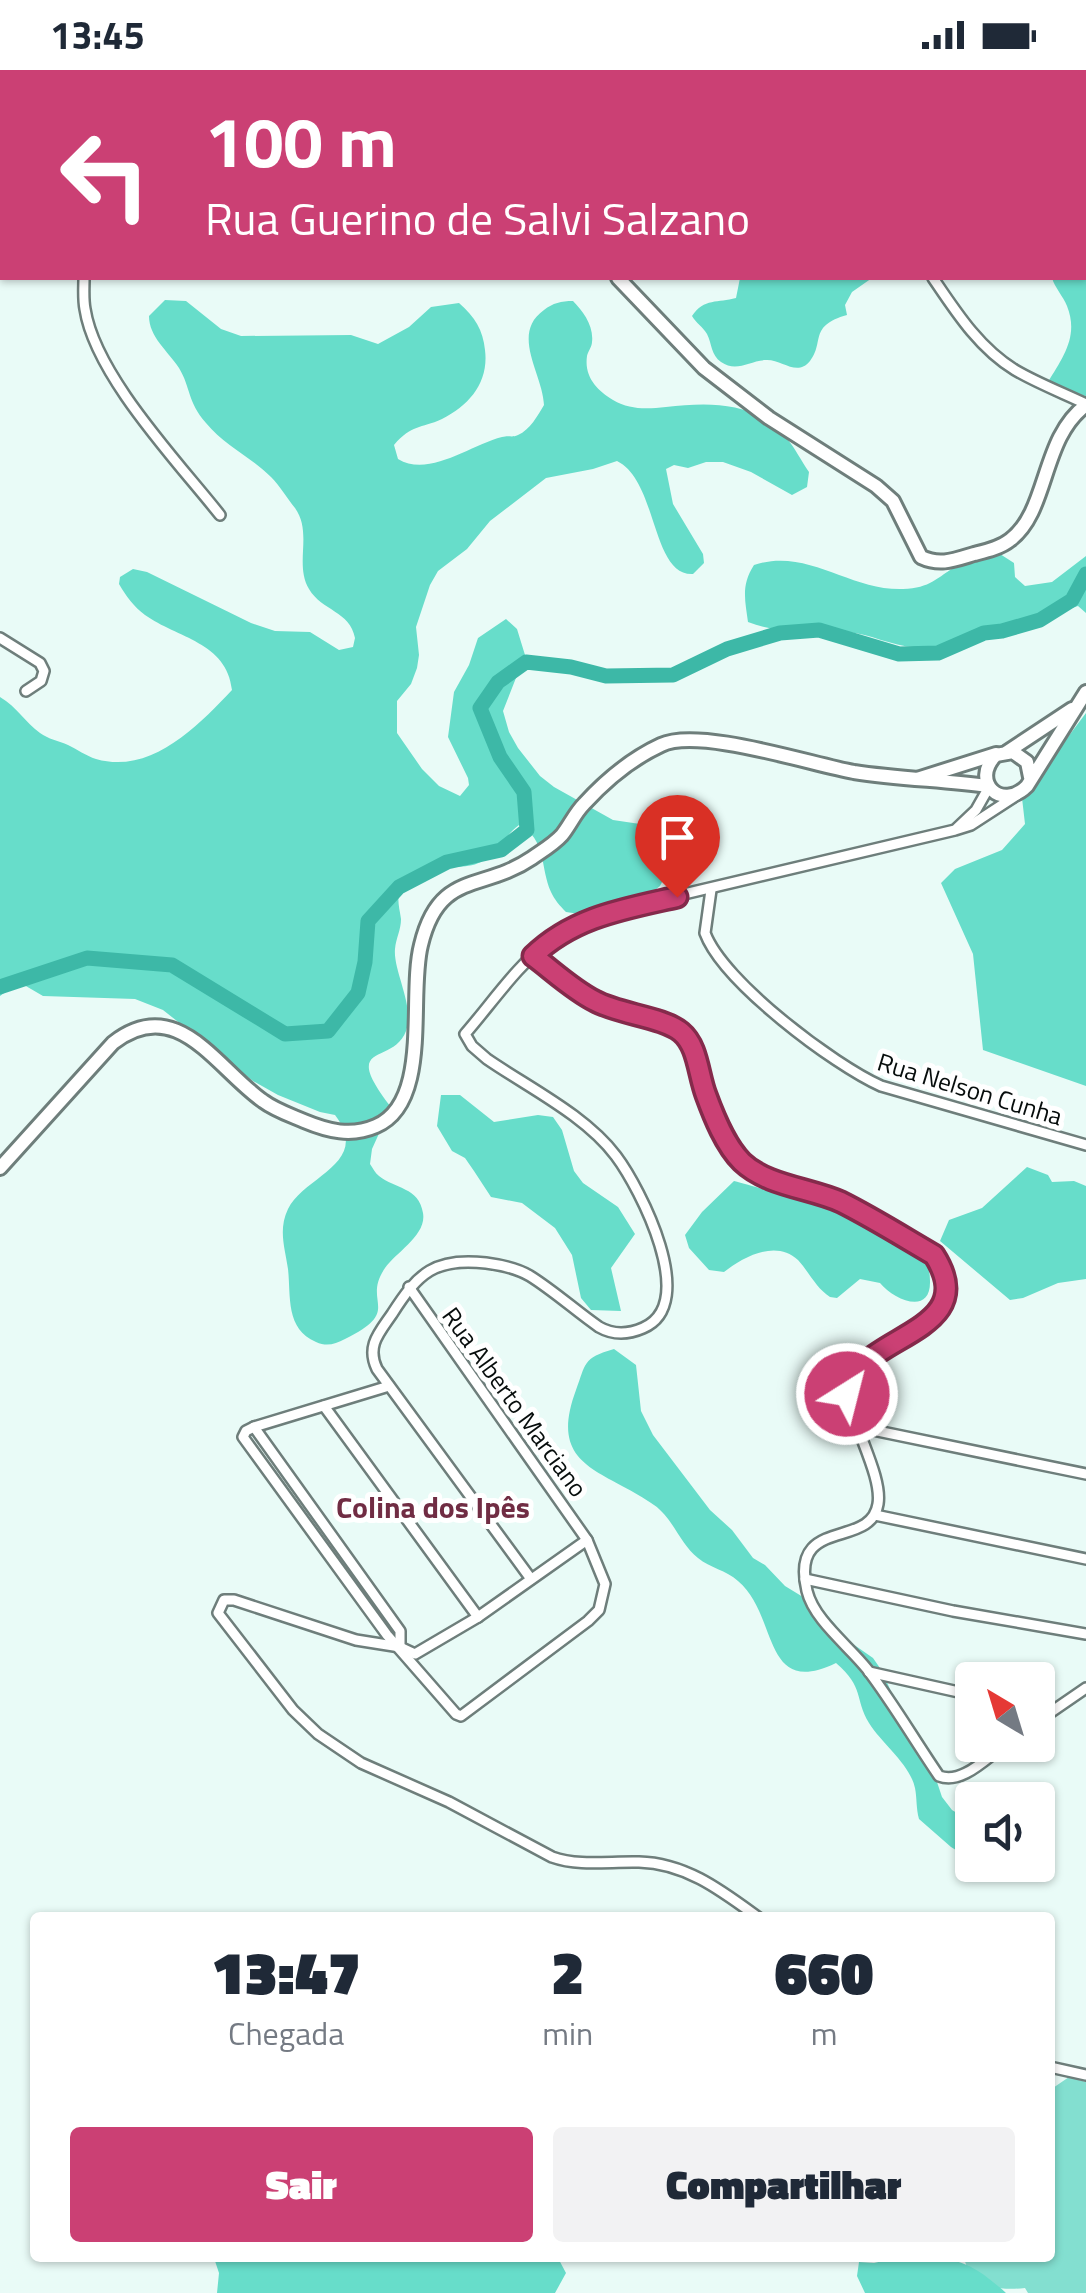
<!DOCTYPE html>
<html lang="pt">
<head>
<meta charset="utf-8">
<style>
  body { margin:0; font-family:"Titillium Web",sans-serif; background:#f2f2f3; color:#1f2937; height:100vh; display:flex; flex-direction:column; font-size:38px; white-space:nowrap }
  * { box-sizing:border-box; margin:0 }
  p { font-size:32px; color:#747a83 }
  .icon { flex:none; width:55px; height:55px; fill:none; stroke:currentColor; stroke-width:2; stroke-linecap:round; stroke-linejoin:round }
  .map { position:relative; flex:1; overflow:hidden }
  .side { position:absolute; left:30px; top:1842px; width:1025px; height:350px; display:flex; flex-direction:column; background:#fff; border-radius:10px; box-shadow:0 2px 8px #0004 }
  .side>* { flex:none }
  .guide { position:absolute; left:0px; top:0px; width:1088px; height:210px; box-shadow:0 2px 8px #0004; background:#cb4074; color:#fff; overflow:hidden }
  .needle { width:65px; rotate:322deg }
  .controls { position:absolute; left:955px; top:1592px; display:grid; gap:20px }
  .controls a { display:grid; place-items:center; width:100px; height:100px; border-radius:10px; background:#fff; box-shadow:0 2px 8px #0004; font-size:50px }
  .pin { position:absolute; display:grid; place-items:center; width:85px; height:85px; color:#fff; margin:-102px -42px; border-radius:50% 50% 50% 0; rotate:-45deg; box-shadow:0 0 10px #0007 }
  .pin .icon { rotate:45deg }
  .me { position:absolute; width:110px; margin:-55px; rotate:36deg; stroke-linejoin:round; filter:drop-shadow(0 0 8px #0008) }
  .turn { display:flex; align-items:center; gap:35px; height:210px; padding:0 40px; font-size:45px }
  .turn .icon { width:130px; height:130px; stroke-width:2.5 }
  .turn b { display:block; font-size:70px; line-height:85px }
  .eta { display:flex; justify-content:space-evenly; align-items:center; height:170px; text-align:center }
  .eta b { font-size:60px; font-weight:800; line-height:70px }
  .primary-button { display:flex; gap:20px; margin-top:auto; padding:20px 40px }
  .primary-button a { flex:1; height:115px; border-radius:10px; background:#cb4074; color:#fff; font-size:40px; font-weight:800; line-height:115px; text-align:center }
  .primary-button a+a { background:#f2f2f3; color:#1f2937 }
  .status { display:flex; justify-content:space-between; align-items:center; height:70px; padding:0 50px; background:#fff; direction:ltr }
  .status svg { height:28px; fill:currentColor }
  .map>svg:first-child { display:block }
  .green { fill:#83dfd0 }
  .forest { fill:#67ddca }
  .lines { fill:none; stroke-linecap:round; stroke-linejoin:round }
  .river { stroke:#3db8a7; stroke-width:15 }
  .street-casing { stroke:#6e7e7b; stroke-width:14 }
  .secondary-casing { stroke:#6e7e7b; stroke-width:18 }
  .street { stroke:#fff; stroke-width:9 }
  .secondary { stroke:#fff; stroke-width:12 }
  .route-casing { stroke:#842a4b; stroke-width:25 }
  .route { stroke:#cb4074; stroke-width:18 }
  .labels { text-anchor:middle; stroke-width:10; stroke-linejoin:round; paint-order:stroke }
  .street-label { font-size:25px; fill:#070d0c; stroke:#fff }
  .quarter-label { font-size:30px; font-weight:bold; fill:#702c43; stroke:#fff }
</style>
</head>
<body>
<div class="status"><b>13:45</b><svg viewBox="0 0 49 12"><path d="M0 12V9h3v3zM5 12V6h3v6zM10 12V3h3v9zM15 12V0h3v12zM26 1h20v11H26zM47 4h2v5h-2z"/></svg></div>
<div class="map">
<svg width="1086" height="2223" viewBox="0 0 1086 2223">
  <rect width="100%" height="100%" fill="#e9fbf7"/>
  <path class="green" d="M1069,2007L1086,2012V2223H1028L1025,2218C999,2221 971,2217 964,2188H1050V2020Z"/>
  <g class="forest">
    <path d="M935,0H1086V326L1075,325L1048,312C1063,287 1079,266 1067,236C1063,226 1055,218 1052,208H1085V2Z"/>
    <path d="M740,208H872L852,222L845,235L847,245C808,256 825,272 810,291C797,307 783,290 767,290C750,290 737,303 721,292C711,285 712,274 707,264C703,257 696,253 692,246C704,228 718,233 736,228Z"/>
    <path d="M165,230L186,231L221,259L241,266L351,265L378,274L409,257L431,237L459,233C475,247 483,260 485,280C489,312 470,335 442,349C420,359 412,354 394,375L398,389C429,408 470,375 502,367C510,365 511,368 518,365C530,360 538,345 544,335C543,304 510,264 544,240C553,233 561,231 573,231C583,241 594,256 592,272C592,277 588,281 587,286C584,307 597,320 613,330C630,340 647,339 666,337C711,332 755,331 787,369C796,379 801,391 809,402L807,417L792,425L751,402L723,392H706L688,398L674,395L666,399L673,434L703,484L704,493L693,504C651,506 658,411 617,391L593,399L546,408L490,451L467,479L438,501L430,515L416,557L419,585L417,598L411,614L397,631V663L422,699L439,716L460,726L469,715L468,708L448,667L454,622L469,595L478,568L506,549L517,559L525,585L503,641L509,662L518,678L540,706L554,717L613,750L667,758L679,770L681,776L660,816L620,848L613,849L566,842C560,836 554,829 551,822C540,798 547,769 519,755C504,766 499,783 481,792C454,805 425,784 404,812C395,825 399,835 401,849C401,860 396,868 395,879C393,901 415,936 406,961C393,996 339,970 391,1037L372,1079L370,1094C373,1098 375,1103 379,1106C395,1119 419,1117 423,1143C427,1165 396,1182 385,1198C361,1233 404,1240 345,1269C335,1274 327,1277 316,1272C285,1259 291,1225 288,1199C285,1178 278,1160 288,1139C304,1106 372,1093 335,1045L320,1042L278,1025L253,1011L163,940L135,929L43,926L19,912L0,926V627C17,637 25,652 40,663C48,669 59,671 68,675C77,679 86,686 96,689C151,705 198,656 232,620C227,572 177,568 145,545C134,537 126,526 119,514L120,507L133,499L147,502L251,553L275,561L310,562L339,580L353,577L355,568C350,541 322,541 309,519C294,494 313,463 295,438C287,428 280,416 271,407C251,387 224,375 206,353C187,331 191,318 179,298C168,281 149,267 149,246Z"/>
    <path d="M987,484H1000L1014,493L1015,507L1025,516L1052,512L1086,486V543L1078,536C1068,539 1058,544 1048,546C1042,547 1039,545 1033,547C993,558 957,579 914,577C892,576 870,564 848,562C814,560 780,565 748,552C745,530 741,515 754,495C807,477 850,521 903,519C931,518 936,508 958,495C967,490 977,487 987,484Z"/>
    <polygon points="1086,643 1086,1016 983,980 973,884 941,813 955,799 1002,780 1025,754 1022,728"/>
    <polygon points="441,1025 460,1025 494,1052 538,1045 553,1047 562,1060 574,1101 583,1113 618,1137 635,1164 611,1198 621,1241 591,1240 581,1228 572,1185 555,1158 522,1133 491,1127 474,1101 465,1088 452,1081 437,1056"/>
    <polygon points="1027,1097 1048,1105 1052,1112 1074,1111 1086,1116 1086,1209 1058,1213 1023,1228 1010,1230 940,1171 949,1150 982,1138"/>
    <path d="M734,1111C746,1114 769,1121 779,1123C787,1124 795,1120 803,1122C824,1126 902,1161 916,1175C925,1186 930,1197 930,1211C931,1246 894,1230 880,1213L860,1209L837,1228L830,1227C816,1218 809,1202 798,1190C776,1169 743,1187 724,1202L709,1200L689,1178L685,1165L702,1142Z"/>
    <path d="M614,1279L636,1295L641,1341L653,1365L710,1440L732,1460L753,1488L765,1495L785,1516L821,1538L850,1572L873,1588L882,1601L904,1651L929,1688L942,1727L952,1740L972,1752V1790L951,1777L919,1749C916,1738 917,1728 915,1718C910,1694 882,1674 869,1653C854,1628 865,1618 836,1593C761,1629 779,1545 738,1511C726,1500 710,1498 698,1488C680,1474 673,1448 654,1435C603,1399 547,1398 576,1320C586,1294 582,1288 614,1279Z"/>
    <polygon points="214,2188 558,2188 566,2203 555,2223 217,2223 219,2203"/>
    <path d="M896,2188C951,2188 963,2184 1006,2223H865L857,2206L859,2192L874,2193Z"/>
  </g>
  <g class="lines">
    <polyline class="river" points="0,917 87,888 172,895 285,964 328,961 358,923 365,892 368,851 399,817 447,792 501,780 527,760 524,722 500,687 480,638 498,612 526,592 571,597 606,606 673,605 727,579 780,563 819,560 899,584 938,583 984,563 1002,561 1040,550 1072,530 1086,504"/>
    <defs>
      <g id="street">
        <polyline points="744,0 746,2"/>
        <path d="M84,208C84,218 83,229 85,239C95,305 178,392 220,445"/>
        <path d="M933,208C956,242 979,278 1015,300C1037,313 1063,323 1086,334"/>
        <polyline points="0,568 40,593 44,601 41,611 26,621"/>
        <polyline points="957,758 976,740 989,717"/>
        <path d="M711,820L705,863C723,912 834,995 881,1016L1086,1075"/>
        <path d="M533,886L594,931L638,947L671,954L685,964L693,978L705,1024L727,1073L742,1092L760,1104L839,1131L934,1185C978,1254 885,1264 853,1303C833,1328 884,1398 878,1434C871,1480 789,1445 807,1521C814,1550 849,1576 867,1599C893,1633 915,1671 939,1706C962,1715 986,1688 1005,1675"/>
        <polyline points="389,1316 254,1357 246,1361 243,1367 387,1565 456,1644 461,1646 588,1551 599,1540 605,1514 587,1470 409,1217"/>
        <polyline points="324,1336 478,1547"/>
        <polyline points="254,1357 400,1561 400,1577"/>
        <polyline points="858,1357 1086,1404"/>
        <polyline points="875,1445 1086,1489"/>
        <path d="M587,1470L478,1547L415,1584L400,1577L356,1570L234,1530H224L218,1543L293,1640L318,1664L361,1693L449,1732L552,1787C580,1797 610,1791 639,1792C686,1793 722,1821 759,1848"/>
        <path d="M531,1509L377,1299C366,1276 379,1263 392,1244C418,1203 435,1187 486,1193C501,1195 517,1198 530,1206C554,1221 576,1241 599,1257C613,1265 627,1265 643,1258C700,1234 640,1118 616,1086C585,1045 529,1018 487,989L472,976L465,964C492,933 518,894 551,870C569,857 588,850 608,842L955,760L971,755L1017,725"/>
        <polyline points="805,1509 953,1541 1086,1564"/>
        <polyline points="869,1602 972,1625"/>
        <polyline points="1038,1651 1086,1618"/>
        <polyline points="1050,1997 1086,2005"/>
      </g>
      <g id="secondary">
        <polyline points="0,50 2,51"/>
        <path d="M618,208L704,298L769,348L876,416L893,431L921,487C940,496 954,490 974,484C986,481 1000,478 1010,470C1049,441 1041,368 1086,335"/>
        <polyline points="1007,682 1072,639"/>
        <path d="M1030,707L1027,692L1013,682L996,685C970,711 1001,742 1027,716L1086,622"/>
        <polyline points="917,709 996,684"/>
        <path d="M0,1098L113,973C177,923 216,998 263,1031C275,1040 290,1045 304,1051C328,1061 351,1067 376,1056C432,1032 408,925 421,875C439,800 482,822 532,788C542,781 554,774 562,765C570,755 575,743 584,734C605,711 633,688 661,675C698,657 810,694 854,702C899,709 943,710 988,716"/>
      </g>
    </defs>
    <use href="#street" class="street-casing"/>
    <use href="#secondary" class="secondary-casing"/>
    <use href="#street" class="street"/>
    <use href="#secondary" class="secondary"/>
  </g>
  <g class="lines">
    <defs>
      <path id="route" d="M677,827C624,839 573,847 533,886C553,901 573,920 595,931C618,944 663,947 681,962C698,976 698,1004 706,1025C714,1047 725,1075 742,1092C767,1116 810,1118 841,1132C873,1148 903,1167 934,1185C986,1266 852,1264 847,1324"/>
    </defs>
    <use href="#route" class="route-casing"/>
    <use href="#route" class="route"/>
  </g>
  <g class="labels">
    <g class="street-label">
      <text transform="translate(970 1019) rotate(17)" y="9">Rua Nelson Cunha</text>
      <text transform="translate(515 1332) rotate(54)" y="9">Rua Alberto Marciano</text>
    </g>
    <g class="quarter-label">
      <text x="433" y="1448">Colina dos Ipês</text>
    </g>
  </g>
</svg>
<div class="controls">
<a><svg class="needle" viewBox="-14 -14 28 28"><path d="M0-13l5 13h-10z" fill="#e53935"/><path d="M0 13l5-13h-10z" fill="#747a83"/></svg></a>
<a><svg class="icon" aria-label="sound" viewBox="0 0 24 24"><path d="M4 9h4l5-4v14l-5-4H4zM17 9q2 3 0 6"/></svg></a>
</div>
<div class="pin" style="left:677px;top:827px;background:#d93025"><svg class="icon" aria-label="arrive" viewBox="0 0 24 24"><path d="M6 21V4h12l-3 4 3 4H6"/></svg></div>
<svg class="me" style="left:847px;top:1324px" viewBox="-20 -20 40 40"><circle r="17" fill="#cb4074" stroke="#fff" stroke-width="3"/><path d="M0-11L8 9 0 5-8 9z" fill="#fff"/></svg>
<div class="guide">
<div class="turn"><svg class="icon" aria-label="left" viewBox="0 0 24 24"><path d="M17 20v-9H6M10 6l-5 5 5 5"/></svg><div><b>100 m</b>Rua Guerino de Salvi Salzano</div></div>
</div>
<section class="side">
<div class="eta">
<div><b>13:47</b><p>Chegada</p></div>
<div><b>2</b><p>min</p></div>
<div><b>660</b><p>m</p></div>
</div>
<div class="primary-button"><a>Sair</a><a>Compartilhar</a></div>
</section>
</div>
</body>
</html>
